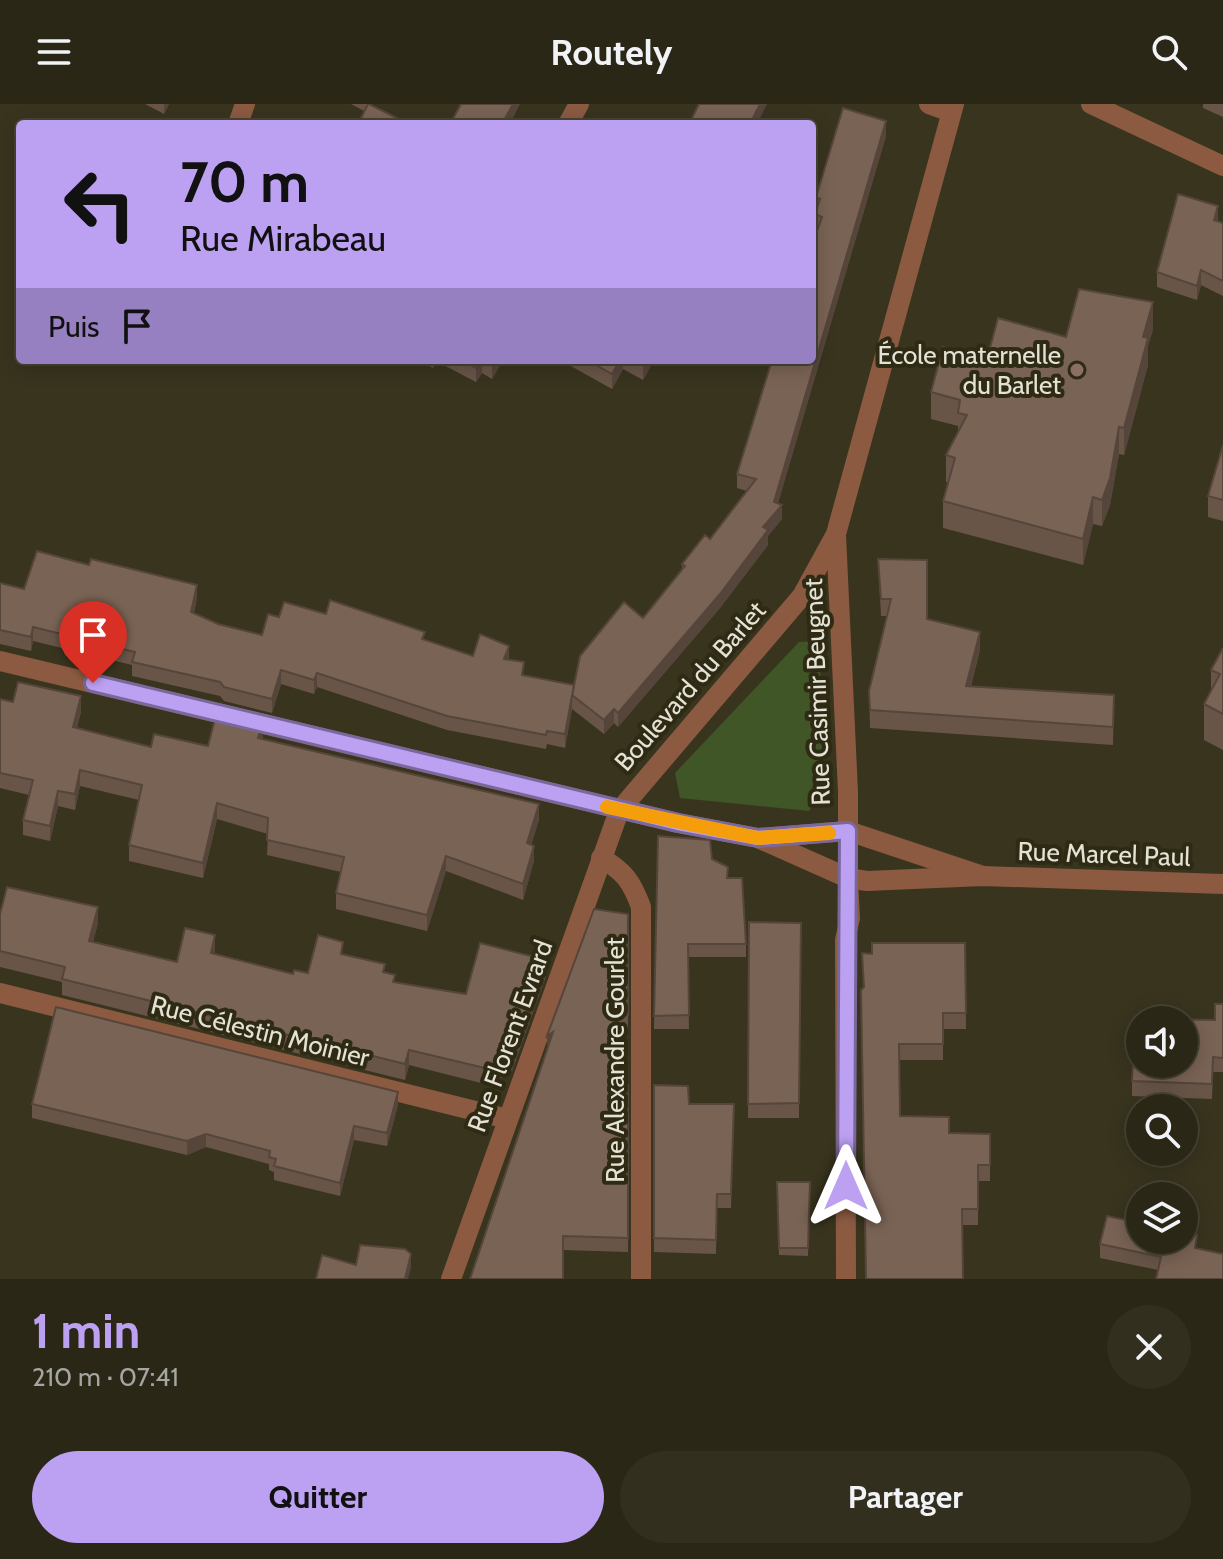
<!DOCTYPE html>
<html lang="fr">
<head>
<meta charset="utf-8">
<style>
  body { margin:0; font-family:Cabin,sans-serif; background:#322f1f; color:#f1f3f6; height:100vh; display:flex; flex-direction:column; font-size:30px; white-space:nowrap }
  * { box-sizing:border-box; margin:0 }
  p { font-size:26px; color:#a5a5a1 }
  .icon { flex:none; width:44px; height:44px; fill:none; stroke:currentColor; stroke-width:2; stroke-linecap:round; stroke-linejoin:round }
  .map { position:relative; height:1175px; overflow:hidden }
  .sheet { display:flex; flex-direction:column; background:#2a2716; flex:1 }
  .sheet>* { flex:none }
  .top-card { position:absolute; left:16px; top:16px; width:800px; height:244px; border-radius:8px; box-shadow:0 4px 20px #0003,0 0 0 2px #464435; background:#bca0f2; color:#111; overflow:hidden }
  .fabs { position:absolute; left:1126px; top:902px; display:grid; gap:16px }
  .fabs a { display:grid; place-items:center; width:72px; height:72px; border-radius:50%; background:#2a2716; box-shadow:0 4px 20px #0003,0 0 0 2px #464435; font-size:40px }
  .pin { position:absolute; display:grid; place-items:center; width:68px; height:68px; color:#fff; margin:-82px -34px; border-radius:50% 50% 50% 0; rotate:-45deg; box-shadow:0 0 8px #0007 }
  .pin .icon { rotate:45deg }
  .me { position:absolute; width:88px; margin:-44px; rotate:0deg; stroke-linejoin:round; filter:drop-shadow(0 0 6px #0008) }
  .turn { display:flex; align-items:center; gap:28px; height:168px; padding:0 32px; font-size:36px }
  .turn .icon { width:104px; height:104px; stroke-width:2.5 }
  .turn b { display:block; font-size:56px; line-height:68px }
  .then { display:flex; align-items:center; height:76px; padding:0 32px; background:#0003; gap:16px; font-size:30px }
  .round { display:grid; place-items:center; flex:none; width:84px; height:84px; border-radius:42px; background:#322f1f }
  .headline { display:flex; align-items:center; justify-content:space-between; height:136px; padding:0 32px }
  h1 { font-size:48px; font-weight:700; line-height:60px; color:#bca0f2 }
  .button { display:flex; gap:16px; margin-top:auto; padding:16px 32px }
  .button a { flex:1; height:92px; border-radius:48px; background:#bca0f2; color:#111; font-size:32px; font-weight:700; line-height:92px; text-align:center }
  .button a+a { background:#322f1f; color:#f1f3f6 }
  header { display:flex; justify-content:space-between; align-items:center; height:104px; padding:0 32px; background:#2a2716; font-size:36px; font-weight:700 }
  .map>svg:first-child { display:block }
  .green { fill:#415626 }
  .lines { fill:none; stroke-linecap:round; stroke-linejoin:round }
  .minor { stroke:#8b5a41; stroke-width:20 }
  .tertiary { stroke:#8b5a41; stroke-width:20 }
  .wall { fill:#685548 }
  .shaded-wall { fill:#55453b }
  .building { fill:#796354; stroke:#55453b; stroke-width:2 }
  .route-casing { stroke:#7a689d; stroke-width:20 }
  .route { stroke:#bca0f2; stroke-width:14 }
  .slow { stroke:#f59e0b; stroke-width:14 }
  .education-dot { fill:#8d6e63; stroke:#2e2a14; stroke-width:3 }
  .labels { text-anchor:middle; stroke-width:8; stroke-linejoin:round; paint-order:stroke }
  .poi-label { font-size:26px; fill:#e4e2d4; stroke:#2e2a14; text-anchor:end }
  .street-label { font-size:26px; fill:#e4e2d4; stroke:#2e2a14 }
</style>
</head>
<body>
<header><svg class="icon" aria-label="menu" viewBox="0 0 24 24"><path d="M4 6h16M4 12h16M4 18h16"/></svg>Routely<svg class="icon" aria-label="search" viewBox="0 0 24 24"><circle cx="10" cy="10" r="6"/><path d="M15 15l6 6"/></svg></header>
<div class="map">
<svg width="1223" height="1175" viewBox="0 0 1223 1175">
  <rect width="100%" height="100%" fill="#38341e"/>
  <polygon class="green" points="819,537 825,685 809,707 680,694 675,669 799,538"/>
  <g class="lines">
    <g class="minor">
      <polyline points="929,0 951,8"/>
      <polyline points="1091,0 1223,62"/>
      <polyline points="238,20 245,0"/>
      <polyline points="568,20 579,0"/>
      <polyline points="836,431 848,688 848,774"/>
      <path d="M601,754C624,767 632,778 641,803V1175"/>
      <polyline points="0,889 508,1015"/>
      <polyline points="451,1175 619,707 802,492 836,430 954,0"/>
    </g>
    <g class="tertiary">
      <polyline points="0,557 678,719 758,734 848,727 983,772"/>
      <polyline points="760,735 848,774 867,777 983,772 1223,780"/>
      <polyline points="846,1175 845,836 850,814 848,774"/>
    </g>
  </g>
  <g class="wall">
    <polygon points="145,0 169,0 164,10"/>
    <polygon points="351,0 370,0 364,7"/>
    <polygon points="1203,0 1223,0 1223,13 1203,4"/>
    <polygon points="886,32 778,399 782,415 768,432 768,441 720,504 618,623 614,619 604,630 572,605 565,644 547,640 546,645 447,626 317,583 314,590 281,580 272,609 224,597 220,592 132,572 132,561 33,537 31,547 0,540 0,479 24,485 197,494 194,509 218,520 262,531 279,513 326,510 425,536 473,552 509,556 524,571 574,581 643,514 682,466 682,460 710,435 747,387 737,384 737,370 818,126 815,125 816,93"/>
    <polygon points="1218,117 1223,119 1223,192 1201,181 1197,196 1157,183 1157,168"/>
    <polygon points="1153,225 1148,242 1148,261 1124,351 1119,350 1110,401 1102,422 1093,420 1083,461 943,424 943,397 948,378 946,378 946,351 958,328 958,322 931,315 931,288 987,255 1066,233"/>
    <polygon points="419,256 503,256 492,275 482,269 476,278 436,257 433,264"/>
    <polygon points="560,256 654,256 643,276 623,265 612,285"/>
    <polygon points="1223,341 1223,417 1208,413 1208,392"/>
    <polygon points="878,455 927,515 980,546 971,582 1114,591 1113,641 870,624 869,587 887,512 881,512"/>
    <polygon points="1223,544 1223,646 1204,636 1204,600 1211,586 1211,566"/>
    <polygon points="0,595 81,608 77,624 151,643 208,642 263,633 263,635 539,716 531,741 534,757 523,796 446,767 427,827 336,805 336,789 341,768 267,751 268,730 217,715 203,774 129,757 129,741 139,696 80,682 75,706 58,702 50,737 23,731 23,716 29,691 0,684"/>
    <polygon points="658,732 712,755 727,774 746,840 746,853 688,853 689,925 654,925"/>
    <polygon points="0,810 98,819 93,838 177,858 215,846 214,850 293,870 308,869 343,850 385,869 395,878 466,890 546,872 512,967 489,981 409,961 405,976 62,891 62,878 0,863"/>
    <polygon points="628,810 628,926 617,926 616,981 628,981 628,1148 563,1146 470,1175"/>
    <polygon points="749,818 801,819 799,1014 748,1014"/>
    <polygon points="965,839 966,925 943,925 943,956 899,956 900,1012 949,1029 990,1030 990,1077 978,1077 978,1121 962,1121 865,1175 872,850"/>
    <polygon points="1223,900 1223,968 1213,968 1212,995 1132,992 1132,977 1140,960 1215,916"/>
    <polygon points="654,981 689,1000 734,1014 731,1104 717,1104 716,1150 654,1148"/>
    <polygon points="32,1000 398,1001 387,1042 354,1036 340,1092 274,1076 274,1068 269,1066 269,1060 206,1043 187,1051 32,1014"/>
    <polygon points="777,1078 810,1078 808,1152 779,1151"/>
    <polygon points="1100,1140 1197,1144 1158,1166 1100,1154"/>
  </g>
  <g class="shaded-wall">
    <polygon points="164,0 169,0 164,10"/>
    <polygon points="513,0 520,0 510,20 502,20"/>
    <polygon points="760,0 767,0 757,20 750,20"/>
    <polygon points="886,17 886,32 775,409 782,401 782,415 768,432 768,441 720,504 618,623 618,609 774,398"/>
    <polygon points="1218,102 1218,116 1214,131 1214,116"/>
    <polygon points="1201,166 1201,181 1197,196 1197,182"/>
    <polygon points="1153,198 1153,225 1148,242 1148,261 1124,351 1124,324 1143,233"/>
    <polygon points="482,256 482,269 476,278 476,264"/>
    <polygon points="495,256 503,256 492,275 492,261"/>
    <polygon points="620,256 623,256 623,265 612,285 612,270"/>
    <polygon points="646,256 654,256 643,276 643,261"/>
    <polygon points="1119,323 1119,350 1110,401 1102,422 1102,396"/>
    <polygon points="1093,393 1093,420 1083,461 1083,435"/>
    <polygon points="197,481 197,494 191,522 191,508"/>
    <polygon points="33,523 33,537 31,547 31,533"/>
    <polygon points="980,528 980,546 966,599 966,582"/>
    <polygon points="509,542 509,556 504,555"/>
    <polygon points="281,566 281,580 272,609 272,595"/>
    <polygon points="317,569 317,583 314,590 314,576"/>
    <polygon points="81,592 81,608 73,639 73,623"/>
    <polygon points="572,592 572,605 565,644 565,630"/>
    <polygon points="614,605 614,619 604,630 604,616"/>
    <polygon points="263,618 263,633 258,650 258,634"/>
    <polygon points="80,666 80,682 75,706 75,690"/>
    <polygon points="58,687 58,702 50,737 50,722"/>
    <polygon points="217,699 217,715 203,774 203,759"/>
    <polygon points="539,700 539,716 527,755 527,739"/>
    <polygon points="534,742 534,757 523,796 523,780"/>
    <polygon points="446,752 446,767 427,827 427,811"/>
    <polygon points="98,803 98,819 89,852 89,837"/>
    <polygon points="215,831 215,846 211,865 211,849"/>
    <polygon points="546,856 546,872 512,967 489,981 489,965"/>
    <polygon points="553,928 547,946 547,932"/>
    <polygon points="409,946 409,961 405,976 405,960"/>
    <polygon points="398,988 398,1001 387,1042 387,1029"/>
    <polygon points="354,1022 354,1036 340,1092 340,1079"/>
    <polygon points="206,1030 206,1043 187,1051 187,1037"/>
    <polygon points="411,1150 411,1164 408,1175 405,1175"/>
  </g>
  <g class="building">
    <polygon points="368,0 369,0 409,20 358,20"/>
    <polygon points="461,0 513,0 502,20 450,20"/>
    <polygon points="699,0 760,0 750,20 689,20"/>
    <polygon points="843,4 886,17 774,398 782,401 763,423 768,426 720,490 618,609 614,605 604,616 572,591 580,552 624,498 643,514 685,462 682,460 705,431 710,435 756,375 737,370 772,256 812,256 812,141 822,113 815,110 820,95 816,93"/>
    <polygon points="1178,90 1218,102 1214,116 1223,119 1223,177 1201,166 1197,182 1157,168"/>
    <polygon points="1079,185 1153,198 1143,233 1148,234 1124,324 1119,323 1110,374 1102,396 1093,393 1083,435 943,397 955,354 946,351 967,311 958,309 960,296 931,288 943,243 987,255 998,214 1066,233"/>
    <polygon points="461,256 481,256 476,264"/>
    <polygon points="483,256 495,256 492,261"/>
    <polygon points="587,256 620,256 612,270"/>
    <polygon points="634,256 646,256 643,261"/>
    <polygon points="1223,341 1223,396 1208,392"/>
    <polygon points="37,447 89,461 91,455 197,481 191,508 218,520 262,531 268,510 279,513 284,498 326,510 330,496 425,528 422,535 473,552 480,530 509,542 504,555 524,558 522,571 574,581 565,630 547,627 546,631 447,612 317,569 314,576 281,566 272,595 224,583 220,578 132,558 135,548 33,523 31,533 0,526 0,479 24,485"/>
    <polygon points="878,455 927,456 927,515 980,528 966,582 1114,591 1113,623 870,606 869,587 891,495 881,495"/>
    <polygon points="1223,544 1223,610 1204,600 1220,570 1211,566"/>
    <polygon points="18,578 81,592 73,623 151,643 154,630 208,642 217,607 263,618 258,634 539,700 527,739 534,742 523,780 446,752 427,811 336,789 344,753 267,736 268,714 217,699 203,759 129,741 142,681 80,666 75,690 58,687 50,722 23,716 33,676 0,669 0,595 13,598"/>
    <polygon points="658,732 710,736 712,755 728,763 727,774 742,774 746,840 688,840 689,911 654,912"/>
    <polygon points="7,783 98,803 89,837 177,858 185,824 215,831 211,849 293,870 294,866 308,869 318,831 343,838 341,850 385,860 383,868 395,871 393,878 466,890 480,839 546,856 512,951 489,965 409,946 405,960 62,875 65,863 0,847 0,810"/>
    <polygon points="594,805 628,810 628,911 617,912 616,981 628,981 628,1134 563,1132 563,1175 470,1175 553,928 547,932"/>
    <polygon points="749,818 801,819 799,999 748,1000"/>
    <polygon points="872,839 965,839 966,909 943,909 943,940 899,940 900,1012 949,1013 949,1029 990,1030 990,1061 978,1061 978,1105 962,1105 963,1175 866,1175 861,886 864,883 862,849 872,850"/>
    <polygon points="1215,900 1223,900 1223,954 1213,953 1212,980 1132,977 1135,923 1140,924 1140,960 1184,960 1184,916 1160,916 1160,915 1215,916"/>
    <polygon points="56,903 398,988 387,1029 354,1022 340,1079 274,1062 276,1055 269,1053 270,1047 206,1030 187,1037 32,1000"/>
    <polygon points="654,981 688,982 689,1000 734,1000 731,1090 717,1090 716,1136 654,1134"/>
    <polygon points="777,1078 810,1078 808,1144 779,1144"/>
    <polygon points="1107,1112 1140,1119 1140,1136 1184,1136 1184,1128 1197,1131 1195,1144 1223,1150 1223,1175 1156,1175 1161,1153 1100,1140"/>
    <polygon points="360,1141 405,1145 411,1150 405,1175 316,1175 322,1151 356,1161"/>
  </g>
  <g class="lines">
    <defs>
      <polyline id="route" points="93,579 678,719 758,734 848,727 846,1082"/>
    </defs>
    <use href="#route" class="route-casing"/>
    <use href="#route" class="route"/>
    <polyline class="slow" points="607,703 758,734 829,729"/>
  </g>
  <circle class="education-dot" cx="1077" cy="266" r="8"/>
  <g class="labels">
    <g class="poi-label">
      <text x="1061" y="260">École maternelle<tspan x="1061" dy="30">du Barlet</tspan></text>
    </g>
    <g class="street-label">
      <text transform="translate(690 582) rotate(-49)" y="9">Boulevard du Barlet</text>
      <text transform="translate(817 588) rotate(-92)" y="9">Rue Casimir Beugnet</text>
      <text transform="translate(1104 750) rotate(2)" y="9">Rue Marcel Paul</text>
      <text transform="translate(260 927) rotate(14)" y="9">Rue Célestin Moinier</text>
      <text transform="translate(510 932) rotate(-70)" y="9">Rue Florent Evrard</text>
      <text transform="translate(615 956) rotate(-90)" y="9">Rue Alexandre Gourlet</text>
    </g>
  </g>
</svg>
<div class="fabs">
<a><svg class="icon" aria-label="sound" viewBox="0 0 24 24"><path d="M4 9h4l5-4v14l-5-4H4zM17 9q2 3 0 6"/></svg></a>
<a><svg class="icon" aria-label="search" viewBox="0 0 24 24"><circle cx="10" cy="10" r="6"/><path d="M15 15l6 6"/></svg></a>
<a><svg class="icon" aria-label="layers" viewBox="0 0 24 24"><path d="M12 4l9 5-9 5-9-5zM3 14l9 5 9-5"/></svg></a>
</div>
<div class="pin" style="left:93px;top:579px;background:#d93025"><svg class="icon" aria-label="arrive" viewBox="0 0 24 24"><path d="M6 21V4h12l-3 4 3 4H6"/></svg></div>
<svg class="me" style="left:846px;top:1082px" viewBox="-20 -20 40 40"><path d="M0-17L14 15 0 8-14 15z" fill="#bca0f2" stroke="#fff" stroke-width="4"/></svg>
<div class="top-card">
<div class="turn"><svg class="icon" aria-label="left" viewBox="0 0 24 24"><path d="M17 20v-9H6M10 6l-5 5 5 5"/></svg><div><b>70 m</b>Rue Mirabeau</div></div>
<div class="then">Puis<svg class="icon" aria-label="arrive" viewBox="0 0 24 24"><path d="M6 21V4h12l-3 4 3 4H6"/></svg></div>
</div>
</div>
<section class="sheet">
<div class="headline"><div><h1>1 min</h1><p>210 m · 07:41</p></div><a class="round"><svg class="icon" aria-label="close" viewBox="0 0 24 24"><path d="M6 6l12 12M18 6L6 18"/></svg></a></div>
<div class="button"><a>Quitter</a><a>Partager</a></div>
</section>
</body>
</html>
